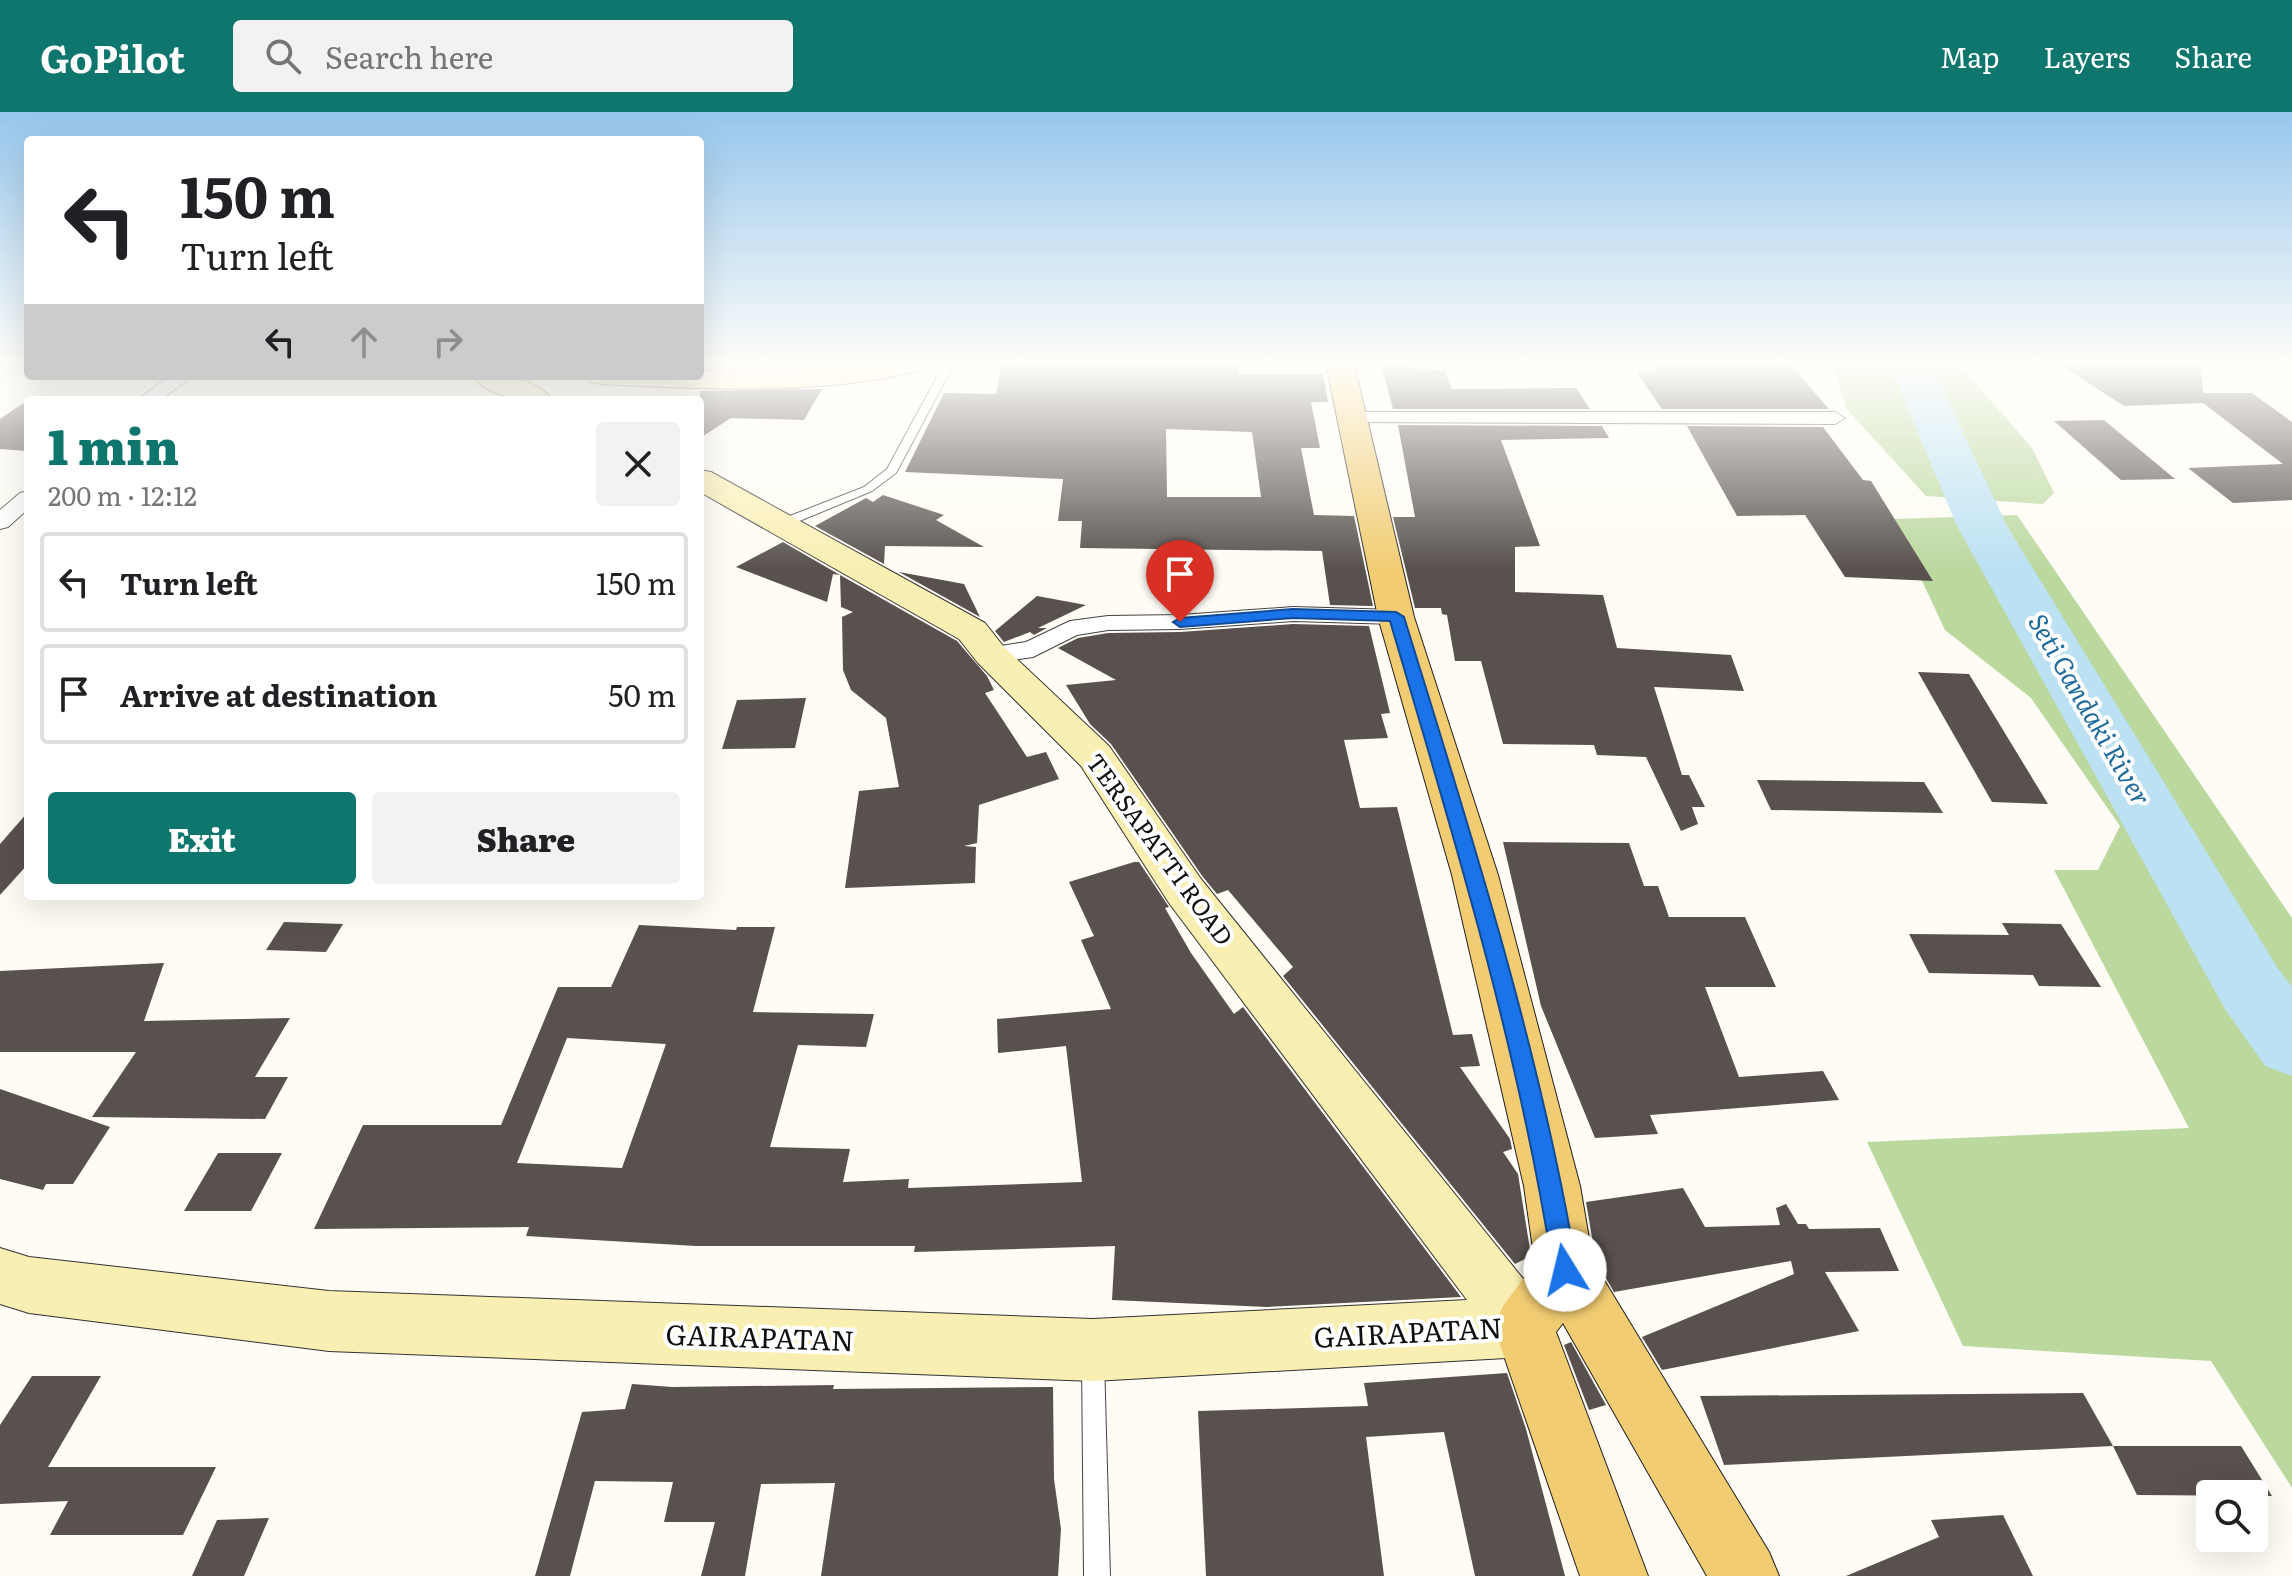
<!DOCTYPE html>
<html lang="en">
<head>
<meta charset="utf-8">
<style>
  body { margin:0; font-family:Literata,serif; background:#f2f2f2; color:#202124; height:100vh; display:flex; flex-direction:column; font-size:30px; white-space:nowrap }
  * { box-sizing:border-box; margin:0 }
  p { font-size:26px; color:#757577 }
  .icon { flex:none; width:44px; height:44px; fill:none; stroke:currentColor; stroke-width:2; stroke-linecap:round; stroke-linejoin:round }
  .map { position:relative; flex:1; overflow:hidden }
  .details { position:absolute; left:24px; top:284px; width:680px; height:504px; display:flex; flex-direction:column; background:#fff; border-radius:8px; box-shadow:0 8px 32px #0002 }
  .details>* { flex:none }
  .top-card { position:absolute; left:24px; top:24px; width:680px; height:244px; border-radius:8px; box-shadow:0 8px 32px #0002; background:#fff; color:#202124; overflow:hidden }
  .fabs { position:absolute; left:2196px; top:1368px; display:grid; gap:16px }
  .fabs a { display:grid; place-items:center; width:72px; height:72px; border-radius:8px; background:#fff; box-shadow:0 8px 32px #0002; font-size:40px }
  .pin { position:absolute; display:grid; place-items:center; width:68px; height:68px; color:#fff; margin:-82px -34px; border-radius:50% 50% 50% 0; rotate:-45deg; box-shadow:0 0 8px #0007 }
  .pin .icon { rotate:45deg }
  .me { position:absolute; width:88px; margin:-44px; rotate:351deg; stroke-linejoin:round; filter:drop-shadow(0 0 6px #0008) }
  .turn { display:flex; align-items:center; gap:28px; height:168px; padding:0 24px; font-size:36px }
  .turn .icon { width:104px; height:104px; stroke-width:2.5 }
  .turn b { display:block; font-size:56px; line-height:68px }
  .lanes { display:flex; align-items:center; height:76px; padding:0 24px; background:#0003; justify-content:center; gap:40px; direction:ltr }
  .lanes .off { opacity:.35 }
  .round { display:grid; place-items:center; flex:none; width:84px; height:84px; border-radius:8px; background:#f2f2f2 }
  .overview { display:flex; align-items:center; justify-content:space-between; height:136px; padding:0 24px }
  h1 { font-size:48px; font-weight:800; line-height:60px; color:#0f766e }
  .cta { display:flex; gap:16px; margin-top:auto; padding:16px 24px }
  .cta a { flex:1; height:92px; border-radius:8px; background:#0f766e; color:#fff; font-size:32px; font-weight:800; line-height:92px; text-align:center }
  .cta a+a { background:#f2f2f2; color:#202124 }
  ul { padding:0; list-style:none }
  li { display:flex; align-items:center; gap:24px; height:100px; margin:0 16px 12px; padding:0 8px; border:4px solid #e0e0e0; border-radius:8px }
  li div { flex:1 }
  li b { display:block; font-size:30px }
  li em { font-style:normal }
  header { display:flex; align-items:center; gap:48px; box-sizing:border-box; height:112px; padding:0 40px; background:#0f766e; color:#fff }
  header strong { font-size:38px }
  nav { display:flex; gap:44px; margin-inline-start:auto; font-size:28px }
  .search { width:560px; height:72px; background:#f2f2f2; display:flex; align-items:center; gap:20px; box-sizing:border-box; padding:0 28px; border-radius:8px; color:#757577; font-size:30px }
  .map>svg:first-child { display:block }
  .forest { fill:#bbd89f }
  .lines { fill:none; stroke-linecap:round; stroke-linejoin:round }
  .river { fill:#bbe1f3; fill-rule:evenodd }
  .building { fill:#58514d; fill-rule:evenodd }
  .service-casing { stroke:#434343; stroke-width:2 }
  .minor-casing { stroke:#434343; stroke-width:2 }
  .secondary-casing { stroke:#323232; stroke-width:2 }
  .primary-casing { stroke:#212121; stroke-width:2 }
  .service { fill:#fff; fill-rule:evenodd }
  .minor { fill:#fff; fill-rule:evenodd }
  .secondary { fill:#faefb3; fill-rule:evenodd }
  .primary { fill:#f1cc72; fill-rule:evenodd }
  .route { fill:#1a73e8; stroke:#114b97; stroke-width:2 }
  .labels { text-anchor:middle; stroke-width:8; stroke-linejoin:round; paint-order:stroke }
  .street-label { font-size:24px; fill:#101010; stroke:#fff }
  .water-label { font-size:26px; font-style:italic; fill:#1f6b9c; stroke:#fff }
  .near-street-label { font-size:28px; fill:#101010; stroke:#fff }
</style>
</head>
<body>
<header>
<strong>GoPilot</strong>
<div class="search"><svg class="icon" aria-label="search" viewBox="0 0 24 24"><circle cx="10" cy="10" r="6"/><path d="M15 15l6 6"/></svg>Search here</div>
<nav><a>Map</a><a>Layers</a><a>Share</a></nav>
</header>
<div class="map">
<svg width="2292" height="1464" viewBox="0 0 2292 1464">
  <rect width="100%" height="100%" fill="#fefcf4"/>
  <g class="forest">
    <polygon points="1832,252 1959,252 2032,336 2054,381 2043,392 1926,384 1847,297"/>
    <polygon points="2017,403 2292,806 2292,1376 2211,1249 1963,1234 1867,1030 2189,1016 2054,758 2098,758 2120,714 2031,586 1945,518 1893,407"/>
  </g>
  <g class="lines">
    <polygon class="river" points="1889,252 1931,252 2007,414 2277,855 2292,875 2292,964 2265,954 2225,897 1957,414"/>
  </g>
  <g class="building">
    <path d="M1002,252H1239V262H1323L1328,290H1311L1320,336H1301L1314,403L1354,404L1373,494L1330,493L1322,439L1080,436L1082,409H1058L1063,367L905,360L944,281L996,282ZM1166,317L1252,320L1261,385H1167Z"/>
    <polygon points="1381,252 1412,252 1413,257 1444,258 1452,277 1576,276 1590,297 1393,297"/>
    <polygon points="1647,252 1790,252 1829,297 1662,297 1636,259 1658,259"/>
    <polygon points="2059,252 2201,252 2203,281 2252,281 2292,310 2292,388 2233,391 2188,356 2283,352 2203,291 2124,294"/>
    <polygon points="822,277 804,308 731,306 700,326 700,279"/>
    <polygon points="28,288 28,339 0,337 0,307"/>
    <polygon points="2104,308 2175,367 2121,368 2054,309"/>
    <polygon points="1398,313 1602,314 1609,326 1501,328 1540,434 1515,435 1515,480 1603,483 1617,536 1731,543 1744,579 1654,575 1682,663 1689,663 1705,695 1692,695 1698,712 1681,719 1646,645 1597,643 1594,633 1503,632 1481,549 1455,549 1447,503 1442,502 1441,496 1415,496 1393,405 1415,405"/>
    <polygon points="1687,314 1823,315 1863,368 1871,369 1933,469 1845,465 1805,403 1737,404"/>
    <polygon points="883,383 944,403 936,408 984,435 885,434 884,452 815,414 866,386 873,390"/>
    <polygon points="783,430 840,463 833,462 827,490 736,455"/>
    <polygon points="899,460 964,472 980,505"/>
    <polygon points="840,463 957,529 987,564 994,578 985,581 1027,645 1046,640 1059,667 979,693 977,731 964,734 976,735 975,771 845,776 859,679 899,675 886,606 851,578 843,558 842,505 853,500 841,495"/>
    <polygon points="1037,484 1086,493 1038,516 1047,516 1034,523 1030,520 1004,530 995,519"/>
    <polygon points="1293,512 1369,514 1390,601 1381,602 1388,626 1344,628 1360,696 1397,695 1453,923 1472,922 1480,954 1460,955 1510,1027 1512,1037 1503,1040 1518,1062 1531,1144 1515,1152 1283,864 1293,855 1228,778 1217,782 1203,765 1111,632 1090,612 1066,573 1116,568 1058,536 1078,526 1108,521 1180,520"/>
    <polygon points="1918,560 1969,562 2048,692 1992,690"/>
    <polygon points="806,586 795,636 722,637 737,588"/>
    <polygon points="1757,668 1924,670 1943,701 1771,698"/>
    <polygon points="28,700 28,752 0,783 0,732"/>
    <polygon points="1503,730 1629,731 1644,774 1658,774 1669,805 1745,805 1776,875 1705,875 1739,965 1823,959 1839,988 1650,1003 1658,1022 1595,1026 1541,894"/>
    <path d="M1134,750H1139L1169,795L1165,796L1191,841L1234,902L1243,895L1461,1185L1267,1195L1112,1188L1115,1134L914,1140L915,1134H696L526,1124L529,1115L314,1117L363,1013H501L558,875H611L639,813L736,818L737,815H775L753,900L874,902L866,935L798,933L770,1035L850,1037L843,1070L909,1067L908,1076L1082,1070L1066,934L998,941L997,907L1111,897L1081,828L1094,824L1069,770ZM567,926L666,932L622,1056L517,1051Z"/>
    <polygon points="284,810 343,812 326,840 266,838"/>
    <polygon points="2002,811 2061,812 2101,875 2039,874 2033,863 1929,861 1909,822 2009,823"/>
    <polygon points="164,851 144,909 290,906 255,965 288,965 265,1007 92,1005 136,940 0,940 0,859"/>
    <polygon points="0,977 110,1015 73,1072 46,1072 43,1078 0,1067"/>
    <polygon points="218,1041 282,1041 251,1099 184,1099"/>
    <polygon points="1683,1076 1705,1115 1780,1113 1776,1096 1786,1092 1798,1112 1806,1112 1809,1117 1880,1116 1899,1159 1825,1160 1859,1219 1662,1258 1642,1225 1794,1162 1791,1149 1614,1180 1596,1149 1586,1090"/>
    <polygon points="1571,1230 1606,1293 1589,1298 1564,1233"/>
    <polygon points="1507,1261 1526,1317 1565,1464 1475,1464 1444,1320 1366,1325 1384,1464 1206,1464 1198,1299 1368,1294 1364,1271"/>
    <polygon points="32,1264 101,1264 48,1355 216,1355 183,1423 50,1423 68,1389 0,1392 0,1313"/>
    <polygon points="632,1272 672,1275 834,1273 833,1277 1053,1275 1054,1367 1061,1417 1058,1464 821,1464 835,1371 761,1372 745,1464 701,1464 715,1410 664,1410 673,1370 595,1369 570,1464 535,1464 582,1300 625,1297"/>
    <polygon points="2083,1281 2113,1334 1724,1353 1700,1284"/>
    <polygon points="2113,1334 2241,1334 2272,1384 2137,1383"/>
    <polygon points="2003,1403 2033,1464 1846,1464 1939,1425 1931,1408"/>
    <polygon points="269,1406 244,1464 192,1464 217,1408"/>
  </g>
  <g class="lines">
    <defs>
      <g id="service">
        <polygon points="944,252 954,252 896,361 872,379 785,415 777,415 777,409 864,375 887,357"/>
        <polygon points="1093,1237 1101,1240 1104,1248 1110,1464 1084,1464 1082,1248 1085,1240"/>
      </g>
      <g id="minor">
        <polygon points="170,264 193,264 160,288 137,288"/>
        <polygon points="1352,300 1835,300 1845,306 1835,312 1345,310 1342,306"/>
        <polygon points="28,379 28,397 8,415 0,417 0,398 20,381"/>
        <polygon points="1293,495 1396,498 1405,500 1408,505 1405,510 1396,512 1293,509 1180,517 1108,518 1077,523 1033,545 991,551 982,549 978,543 982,537 1026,530 1070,509 1108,504 1180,503"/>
      </g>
      <g id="secondary">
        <path d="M857,252H927L923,258C819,284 707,277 601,272L591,270L587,264H700V259L797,257Z"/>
        <path d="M473,264C499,264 536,264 552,288C527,288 490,288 473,264Z"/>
        <polygon points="700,358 711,360 985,511 1004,535 1109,634 1201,767 1545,1194 1554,1215 1545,1236 1524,1245 1093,1269 329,1239 29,1201 0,1192 0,1136 29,1145 329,1179 1093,1207 1467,1188 1169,791 1081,654 978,551 959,527 700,380"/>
      </g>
      <polygon id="primary" points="1326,252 1354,252 1414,505 1498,763 1580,1074 1593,1150 1769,1440 1779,1464 1707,1464 1563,1211 1556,1220 1648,1464 1580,1464 1494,1215 1503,1194 1535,1151 1524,1074 1452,763 1378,505"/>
    </defs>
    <use href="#service" class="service-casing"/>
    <use href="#minor" class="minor-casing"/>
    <use href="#secondary" class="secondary-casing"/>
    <use href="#primary" class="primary-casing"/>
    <use href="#service" class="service"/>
    <use href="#minor" class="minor"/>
    <use href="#secondary" class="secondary"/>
    <use href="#primary" class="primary"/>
  </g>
  <linearGradient id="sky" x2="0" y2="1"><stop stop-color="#96c6ec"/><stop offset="0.55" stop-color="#fffefa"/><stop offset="1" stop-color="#fffefa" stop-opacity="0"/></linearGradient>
  <rect width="2292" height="457" fill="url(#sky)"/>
  <path class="route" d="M1293,497L1396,500L1404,505C1470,719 1540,936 1577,1158L1574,1166L1565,1169L1556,1166L1553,1158C1519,937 1453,722 1390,509L1293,506L1180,515L1173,510L1180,506Z"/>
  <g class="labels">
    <g class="street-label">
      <text transform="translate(1159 738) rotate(54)" y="8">TERSAPATTI ROAD</text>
    </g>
    <g class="water-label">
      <text transform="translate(2089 598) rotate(60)" y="9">Seti Gandaki River</text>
    </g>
    <g class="near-street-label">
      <text transform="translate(1408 1221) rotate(-3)" y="10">GAIRAPATAN</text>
      <text transform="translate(760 1226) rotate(2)" y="10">GAIRAPATAN</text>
    </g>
  </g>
</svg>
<div class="fabs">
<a><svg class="icon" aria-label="search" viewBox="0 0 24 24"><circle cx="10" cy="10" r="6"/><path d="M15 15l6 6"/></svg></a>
</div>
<div class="pin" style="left:1180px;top:510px;background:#d93025"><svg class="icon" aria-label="arrive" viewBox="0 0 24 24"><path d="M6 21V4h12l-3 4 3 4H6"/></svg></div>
<svg class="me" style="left:1565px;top:1158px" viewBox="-20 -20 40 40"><circle r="19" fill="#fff"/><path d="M0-13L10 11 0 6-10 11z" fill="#1a73e8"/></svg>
<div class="top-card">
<div class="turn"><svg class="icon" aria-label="left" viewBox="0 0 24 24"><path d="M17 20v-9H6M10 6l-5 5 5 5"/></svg><div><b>150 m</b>Turn left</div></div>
<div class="lanes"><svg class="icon" aria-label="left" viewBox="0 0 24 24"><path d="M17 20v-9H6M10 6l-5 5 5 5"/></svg><svg class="icon off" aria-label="ahead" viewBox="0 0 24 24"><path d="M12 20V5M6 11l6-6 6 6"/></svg><svg class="icon off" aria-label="right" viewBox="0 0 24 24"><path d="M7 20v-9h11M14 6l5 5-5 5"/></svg></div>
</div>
<section class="details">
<div class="overview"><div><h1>1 min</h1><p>200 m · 12:12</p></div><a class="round"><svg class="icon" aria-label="close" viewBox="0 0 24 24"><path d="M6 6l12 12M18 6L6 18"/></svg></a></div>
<ul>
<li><svg class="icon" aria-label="left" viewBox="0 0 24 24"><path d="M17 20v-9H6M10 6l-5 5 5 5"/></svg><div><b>Turn left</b></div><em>150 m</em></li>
<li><svg class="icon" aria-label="arrive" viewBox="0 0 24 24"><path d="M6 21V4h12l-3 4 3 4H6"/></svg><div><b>Arrive at destination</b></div><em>50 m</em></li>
</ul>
<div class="cta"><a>Exit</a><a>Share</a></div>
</section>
</div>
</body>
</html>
